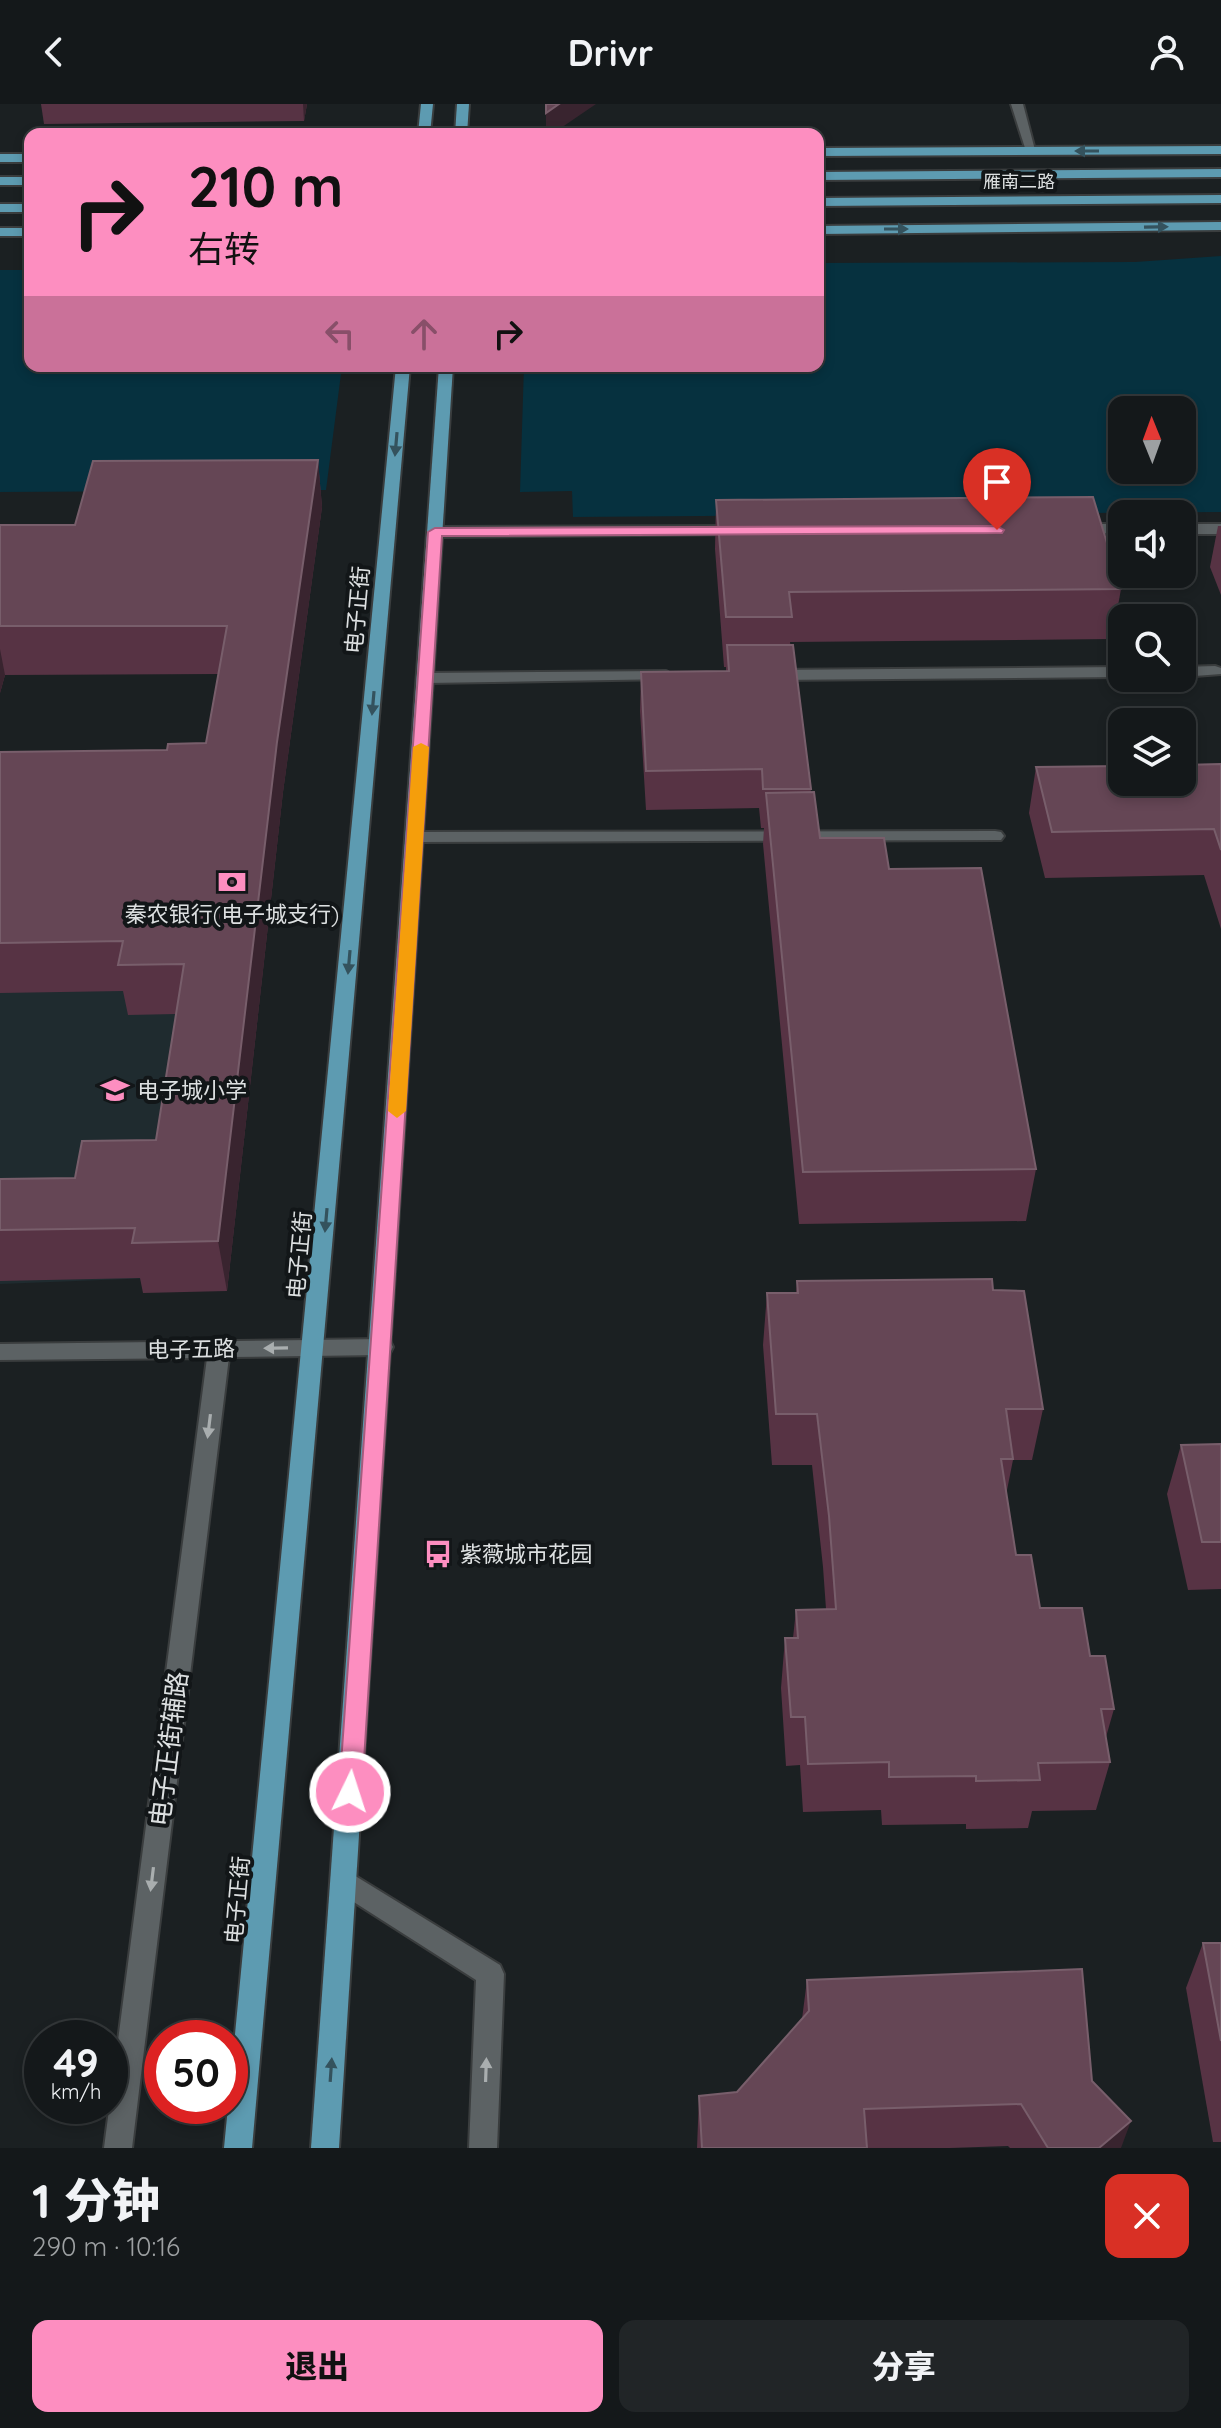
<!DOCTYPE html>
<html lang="zh">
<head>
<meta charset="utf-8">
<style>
  body { margin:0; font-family:Quicksand,"Noto Sans SC",sans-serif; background:#212527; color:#f1f3f6; height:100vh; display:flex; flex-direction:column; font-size:30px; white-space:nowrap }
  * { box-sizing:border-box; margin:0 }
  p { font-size:26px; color:#9da0a2 }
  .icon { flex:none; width:44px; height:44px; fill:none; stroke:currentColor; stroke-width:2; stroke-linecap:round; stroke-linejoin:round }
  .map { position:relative; height:2044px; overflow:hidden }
  .drawer { display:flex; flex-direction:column; background:#14181a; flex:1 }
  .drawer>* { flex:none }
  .top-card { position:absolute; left:24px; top:24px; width:800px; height:244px; border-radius:16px; box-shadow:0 4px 12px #0003,0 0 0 2px #333739; background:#fd8ec0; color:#111; overflow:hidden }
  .needle { width:52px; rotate:359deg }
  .fabs { position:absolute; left:1108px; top:292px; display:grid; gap:16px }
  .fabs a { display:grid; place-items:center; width:88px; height:88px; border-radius:16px; background:#14181a; box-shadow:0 4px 12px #0003,0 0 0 2px #333739; font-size:40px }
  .speed { position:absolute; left:24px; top:1916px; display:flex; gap:16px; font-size:40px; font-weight:700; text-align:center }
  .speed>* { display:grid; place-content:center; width:104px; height:104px; border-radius:50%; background:#14181a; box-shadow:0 4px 12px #0003,0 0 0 2px #333739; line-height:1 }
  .speed small { font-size:20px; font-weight:400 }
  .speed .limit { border:12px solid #d22; background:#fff; color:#111 }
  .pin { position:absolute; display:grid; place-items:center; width:68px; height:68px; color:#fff; margin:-82px -34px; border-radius:50% 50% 50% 0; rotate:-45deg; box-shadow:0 0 8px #0007 }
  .pin .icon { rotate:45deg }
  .me { position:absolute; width:88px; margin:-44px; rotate:4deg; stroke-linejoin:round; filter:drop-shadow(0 0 6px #0008) }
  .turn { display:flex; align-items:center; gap:28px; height:168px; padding:0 32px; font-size:36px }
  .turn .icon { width:104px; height:104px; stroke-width:2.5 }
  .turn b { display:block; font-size:56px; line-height:68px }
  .lanes { display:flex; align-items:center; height:76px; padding:0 32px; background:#0003; justify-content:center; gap:40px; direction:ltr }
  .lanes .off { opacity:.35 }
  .round { display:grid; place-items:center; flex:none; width:84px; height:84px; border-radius:16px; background:#212527 }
  .headline { display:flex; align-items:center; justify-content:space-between; height:136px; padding:0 32px }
  h1 { font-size:48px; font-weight:800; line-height:60px }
  .button { display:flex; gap:16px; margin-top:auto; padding:16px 32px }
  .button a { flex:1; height:92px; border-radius:16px; background:#fd8ec0; color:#111; font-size:32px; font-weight:800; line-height:92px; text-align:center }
  .button a+a { background:#212527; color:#f1f3f6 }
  header { display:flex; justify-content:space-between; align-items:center; height:104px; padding:0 32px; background:#14181a; font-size:36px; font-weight:800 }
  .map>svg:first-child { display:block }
  .built { fill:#1f2b2f }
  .green { fill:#06313f; fill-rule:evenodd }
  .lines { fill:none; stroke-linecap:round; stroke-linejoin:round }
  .minor-casing { stroke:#3a3d3e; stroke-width:4 }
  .major-casing { stroke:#3a3d3e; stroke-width:4 }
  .minor { fill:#5c6264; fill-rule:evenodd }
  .major { fill:#5d9bb1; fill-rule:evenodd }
  .wall { fill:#573344 }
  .shaded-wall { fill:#39242f }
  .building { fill:#654655; stroke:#785e6b; stroke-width:2 }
  .oneway { fill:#34525d }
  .oneway2 { fill:#a9aeaf }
  .route { fill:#fd8ec0; stroke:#a45c7d; stroke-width:2 }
  .slow { fill:#f59e0b }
  .labels { text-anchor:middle; stroke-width:8; stroke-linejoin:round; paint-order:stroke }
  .far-street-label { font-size:18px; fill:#dde0e1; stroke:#121618 }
  .street-label { font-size:22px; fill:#dde0e1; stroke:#121618 }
  .poi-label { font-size:22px; fill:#dde0e1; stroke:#121618; text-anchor:start }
  .near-street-label { font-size:26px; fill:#dde0e1; stroke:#121618 }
</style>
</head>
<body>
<header><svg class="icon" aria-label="back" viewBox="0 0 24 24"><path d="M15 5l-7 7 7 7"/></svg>Drivr<svg class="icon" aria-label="person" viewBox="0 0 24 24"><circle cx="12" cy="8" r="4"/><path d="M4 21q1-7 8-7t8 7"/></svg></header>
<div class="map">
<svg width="1221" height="2044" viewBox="0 0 1221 2044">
  <rect width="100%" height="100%" fill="#1b2022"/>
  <polygon class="built" points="256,799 204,1172 0,1180 0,801"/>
  <g class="green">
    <path d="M1221,152V408L573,413L572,387L520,388L524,262H818V159L1135,158ZM1122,306H1182V366H1122Z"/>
    <polygon points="0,166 30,166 30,262 342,262 326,386 0,388"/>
  </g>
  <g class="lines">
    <defs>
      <g id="minor">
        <polygon points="1011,0 1023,0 1036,50 1026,47"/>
        <polygon points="1075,420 1122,420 1122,430 1070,428 1067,425"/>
        <rect x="1182" y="420" width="39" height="10"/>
        <polygon points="739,422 747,427 744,430 435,433 427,428 435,423"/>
        <polygon points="1215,562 1221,564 1221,570 1182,573 1182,563"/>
        <polygon points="1122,563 1122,573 770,576 762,571 770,566"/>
        <polygon points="666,567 674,572 672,575 426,579 418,574 426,569"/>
        <polygon points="995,727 1001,728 1004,732 1001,736 415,738 406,733 415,728"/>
        <polygon points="382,1235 390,1237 393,1243 390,1249 382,1251 229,1253 132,2044 104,2044 207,1254 0,1256 0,1240"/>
        <polygon points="344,1765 500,1861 504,1870 497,2044 469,2044 476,1876 335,1786 331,1777 335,1768"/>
      </g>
      <g id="major">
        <polygon points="421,0 433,0 430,30 418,30"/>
        <polygon points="457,0 469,0 467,30 455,30"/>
        <polygon points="1221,42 1221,50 818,52 818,44"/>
        <rect x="0" y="50" width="30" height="8"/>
        <polygon points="1221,65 1221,73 818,76 818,68"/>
        <rect x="0" y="73" width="30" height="8"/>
        <polygon points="1221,91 1221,99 818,102 818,94"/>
        <rect x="0" y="100" width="30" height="8"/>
        <polygon points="1221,118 1221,126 818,130 818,122"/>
        <rect x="0" y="124" width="30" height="8"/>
        <polygon points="396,262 410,262 252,2044 224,2044"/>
        <polygon points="439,262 453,262 339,2044 311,2044"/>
      </g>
    </defs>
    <use href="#minor" class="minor-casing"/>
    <use href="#major" class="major-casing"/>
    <use href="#minor" class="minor"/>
    <use href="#major" class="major"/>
  </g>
  <g class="wall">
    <polygon points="41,0 307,0 304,17 44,20"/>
    <polygon points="318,356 322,403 283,688 227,1187 143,1189 140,1174 0,1177 0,1075 75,1074 156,1036 176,910 128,911 123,887 0,889 0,648 167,646 206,639 218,570 5,571 0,589 0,421 75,421"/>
    <polygon points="716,396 1121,485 1112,535 790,538 811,688 820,734 889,765 1036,1065 1026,1117 799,1120 763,740 764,724 761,724 759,704 646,706 640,607 641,569 726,567 726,563 724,563 715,445"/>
    <polygon points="1218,422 1221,422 1221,491 1210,463"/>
    <polygon points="1221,660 1221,825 1204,771 1045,774 1029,709 1036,663"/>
    <polygon points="797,1177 993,1186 1043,1305 1032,1356 1013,1356 1006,1391 1016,1451 1040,1504 1090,1552 1114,1605 1106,1633 1110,1658 1096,1706 1032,1707 1028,1724 966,1725 966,1720 882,1721 881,1706 803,1708 800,1661 786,1662 781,1584 785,1534 793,1534 796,1506 826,1505 823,1463 812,1361 772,1361 763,1241 767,1189 796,1189"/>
    <polygon points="1221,1340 1221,1485 1188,1486 1167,1390 1181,1341"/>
    <polygon points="1203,1839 1221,1839 1221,2038 1213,2038 1186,1884"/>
    <polygon points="807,1876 1092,1977 1121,2044 1010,2044 1008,2042 950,2044 697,2044 699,1992 737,1988 802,1915"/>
  </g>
  <g class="shaded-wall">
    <polygon points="303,0 307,0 304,17"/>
    <polygon points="559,0 596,0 552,30 546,30 546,9"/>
    <polygon points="318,356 322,403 283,688 227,1187 218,1137 277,638"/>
    <polygon points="0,545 5,571 0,589"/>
    <polygon points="1131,2017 1121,2044 1099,2044"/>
  </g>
  <g class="building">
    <polygon points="546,0 559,0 546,9"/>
    <polygon points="318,356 277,638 218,1137 132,1139 135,1124 0,1126 0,1075 75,1074 82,1037 156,1036 184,860 118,861 123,837 0,839 0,648 167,646 168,640 206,639 227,522 0,522 0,421 75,421 93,357"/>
    <polygon points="1093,393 1121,485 789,488 792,513 726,513 716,396"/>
    <polygon points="727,541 793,541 811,685 763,685 762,665 646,667 641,568 729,567"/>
    <polygon points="1221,660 1221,746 1214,725 1052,728 1036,663 1122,662 1122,678 1182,678 1182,661"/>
    <polygon points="814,688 820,734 884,734 889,765 981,764 1036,1065 803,1068 766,689"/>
    <polygon points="992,1175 993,1186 1024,1187 1043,1305 1006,1305 1013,1355 1001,1355 1016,1451 1031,1451 1040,1504 1082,1504 1090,1552 1105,1552 1114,1605 1101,1605 1110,1658 1038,1659 1040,1676 976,1677 976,1672 889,1673 889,1658 808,1660 805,1613 791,1613 785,1534 798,1534 796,1506 836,1505 829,1412 817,1310 776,1310 767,1189 798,1189 797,1177"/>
    <polygon points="1221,1340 1221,1438 1202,1438 1181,1341"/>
    <polygon points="1203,1839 1221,1839 1221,1937"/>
    <polygon points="1082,1865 1092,1977 1131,2017 1099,2044 1048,2044 1021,2000 864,2005 867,2044 702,2044 699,1992 737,1988 809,1907 807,1876"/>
  </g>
  <defs><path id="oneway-solid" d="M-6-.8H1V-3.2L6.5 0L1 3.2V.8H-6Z" transform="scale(2)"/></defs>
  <g class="oneway">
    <use href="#oneway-solid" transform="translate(1087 47) rotate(180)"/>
    <use href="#oneway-solid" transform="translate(1156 123) rotate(-1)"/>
    <use href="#oneway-solid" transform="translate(896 125)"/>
    <use href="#oneway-solid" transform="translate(396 340) rotate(95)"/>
    <use href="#oneway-solid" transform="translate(373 599) rotate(95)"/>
    <use href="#oneway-solid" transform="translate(349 858) rotate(95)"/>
    <use href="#oneway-solid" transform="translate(326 1116) rotate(95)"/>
    <use href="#oneway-solid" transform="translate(331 1966) rotate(-86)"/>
  </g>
  <g class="oneway2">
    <use href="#oneway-solid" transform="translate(276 1244) rotate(179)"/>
    <use href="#oneway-solid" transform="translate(209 1322) rotate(97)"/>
    <use href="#oneway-solid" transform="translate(152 1775) rotate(97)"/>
    <use href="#oneway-solid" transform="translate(486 1966) rotate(-88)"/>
  </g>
  <polygon class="route" points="997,422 1004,426 1002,429 442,432 362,1688 358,1695 350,1698 342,1695 339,1688 428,428 435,424"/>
  <polygon class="slow" points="421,639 429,643 406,1007 397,1014 388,1007 413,643"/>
  <defs>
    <symbol id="bank-bare" viewBox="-9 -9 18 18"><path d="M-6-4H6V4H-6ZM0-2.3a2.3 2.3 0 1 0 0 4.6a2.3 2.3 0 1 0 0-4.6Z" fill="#fd8ec0" stroke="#121618" stroke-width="2.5" paint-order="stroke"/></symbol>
    <symbol id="school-bare" viewBox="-9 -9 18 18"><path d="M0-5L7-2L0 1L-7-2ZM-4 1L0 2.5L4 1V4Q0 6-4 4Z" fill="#fd8ec0" stroke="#121618" stroke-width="2.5" paint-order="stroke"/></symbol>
    <symbol id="bus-bare" viewBox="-9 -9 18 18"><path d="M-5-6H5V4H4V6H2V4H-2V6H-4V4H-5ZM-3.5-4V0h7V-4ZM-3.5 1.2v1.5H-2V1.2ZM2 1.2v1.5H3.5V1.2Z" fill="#fd8ec0" stroke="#121618" stroke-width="2.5" paint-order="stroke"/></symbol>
  </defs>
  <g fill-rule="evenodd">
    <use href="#bank-bare" x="212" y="758" width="40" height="40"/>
    <use href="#school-bare" x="95" y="966" width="40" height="40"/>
    <use href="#bus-bare" x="418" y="1430" width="40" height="40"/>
  </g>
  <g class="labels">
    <g class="far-street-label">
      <text x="1019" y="84">雁南二路</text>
    </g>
    <g class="street-label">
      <text transform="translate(357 506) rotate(-85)" y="8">电子正街</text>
      <text transform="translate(299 1151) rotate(-85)" y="8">电子正街</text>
      <text transform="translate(191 1245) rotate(-1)" y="8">电子五路</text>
      <text transform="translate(237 1796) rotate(-85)" y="8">电子正街</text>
    </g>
    <g class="poi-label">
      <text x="232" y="818" text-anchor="middle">秦农银行(电子城支行)</text>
      <text x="137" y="994">电子城小学</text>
      <text x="460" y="1458">紫薇城市花园</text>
    </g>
    <g class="near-street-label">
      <text transform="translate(169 1645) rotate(-83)" y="9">电子正街辅路</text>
    </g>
  </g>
</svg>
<div class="fabs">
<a><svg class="needle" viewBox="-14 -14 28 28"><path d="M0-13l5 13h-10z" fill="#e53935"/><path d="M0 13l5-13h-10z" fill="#9da0a2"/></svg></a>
<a><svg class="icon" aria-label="sound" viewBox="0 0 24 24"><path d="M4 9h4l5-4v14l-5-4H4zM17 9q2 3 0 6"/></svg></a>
<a><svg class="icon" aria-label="search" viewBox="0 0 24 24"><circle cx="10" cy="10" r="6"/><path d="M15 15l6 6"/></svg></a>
<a><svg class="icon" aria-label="layers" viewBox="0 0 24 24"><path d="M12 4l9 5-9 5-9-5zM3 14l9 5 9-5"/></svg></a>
</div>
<div class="speed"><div>49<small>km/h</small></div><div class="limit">50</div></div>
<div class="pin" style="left:997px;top:426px;background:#d93025"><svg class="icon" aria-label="arrive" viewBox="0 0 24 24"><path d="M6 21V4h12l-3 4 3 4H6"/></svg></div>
<svg class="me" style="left:350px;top:1688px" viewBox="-20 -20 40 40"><circle r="17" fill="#fd8ec0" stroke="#fff" stroke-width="3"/><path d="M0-11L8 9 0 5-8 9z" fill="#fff"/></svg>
<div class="top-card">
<div class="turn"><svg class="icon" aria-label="right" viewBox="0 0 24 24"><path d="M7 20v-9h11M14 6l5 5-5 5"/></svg><div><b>210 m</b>右转</div></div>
<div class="lanes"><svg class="icon off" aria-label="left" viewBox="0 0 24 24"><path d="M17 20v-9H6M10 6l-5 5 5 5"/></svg><svg class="icon off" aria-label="ahead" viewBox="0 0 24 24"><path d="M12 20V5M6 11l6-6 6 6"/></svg><svg class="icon" aria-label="right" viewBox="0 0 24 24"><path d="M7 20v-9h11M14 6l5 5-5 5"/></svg></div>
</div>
</div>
<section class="drawer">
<div class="headline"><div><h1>1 分钟</h1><p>290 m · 10:16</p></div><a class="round" style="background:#d93025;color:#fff"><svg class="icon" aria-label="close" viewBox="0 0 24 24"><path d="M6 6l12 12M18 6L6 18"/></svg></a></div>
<div class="button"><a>退出</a><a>分享</a></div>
</section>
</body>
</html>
